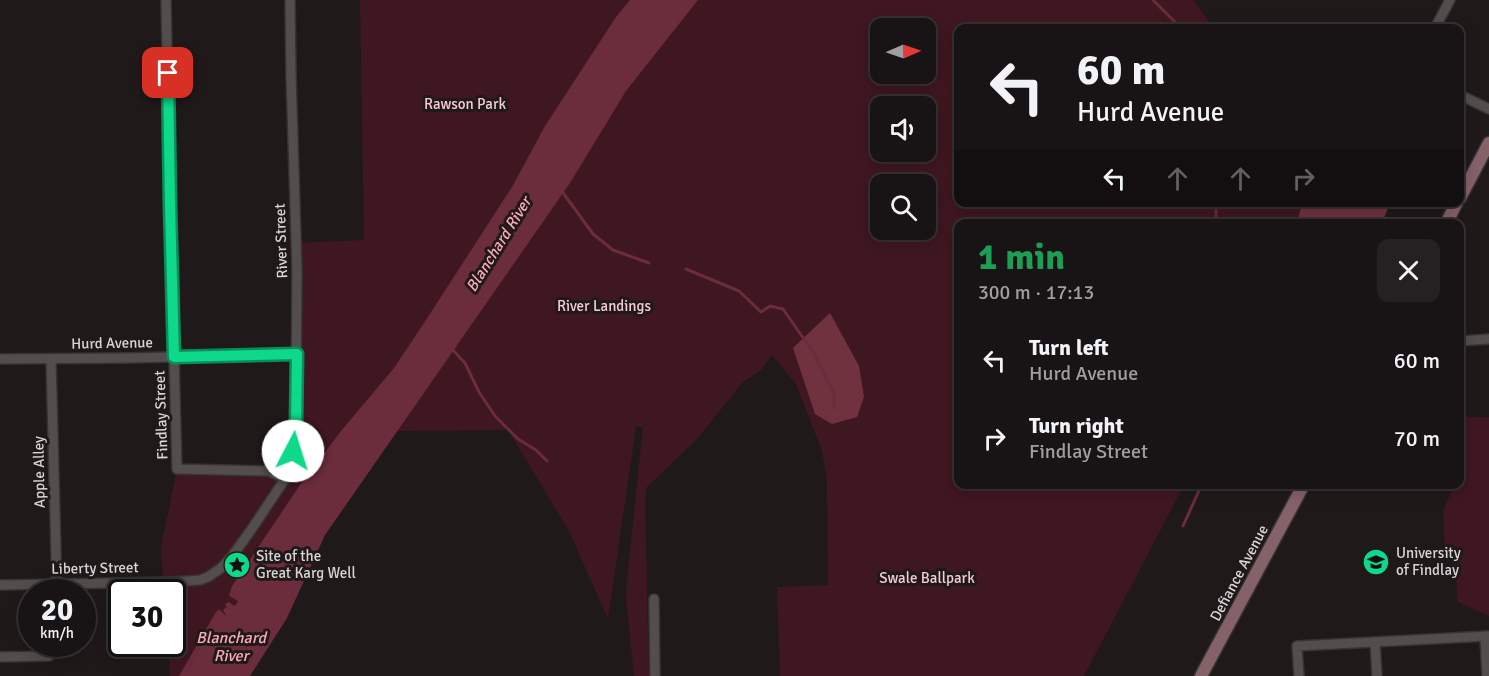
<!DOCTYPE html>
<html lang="en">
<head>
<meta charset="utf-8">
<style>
  body { margin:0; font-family:Signika,sans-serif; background:#252022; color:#f1f3f6; height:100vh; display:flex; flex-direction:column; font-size:22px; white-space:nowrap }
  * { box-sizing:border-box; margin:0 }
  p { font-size:20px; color:#9f9ea0 }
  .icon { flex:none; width:33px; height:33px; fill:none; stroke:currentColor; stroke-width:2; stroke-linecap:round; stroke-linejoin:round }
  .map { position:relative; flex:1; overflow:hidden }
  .details { position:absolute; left:954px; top:219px; width:510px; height:270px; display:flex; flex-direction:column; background:#181314; border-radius:12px; box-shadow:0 3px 15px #0003,0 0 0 2px #363234 }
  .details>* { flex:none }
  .top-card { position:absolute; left:954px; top:24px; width:510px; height:183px; border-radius:12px; box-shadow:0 3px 15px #0003,0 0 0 2px #363234; background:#181314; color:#f1f3f6; overflow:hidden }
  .needle { width:39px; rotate:88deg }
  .tools { position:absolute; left:870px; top:18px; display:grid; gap:12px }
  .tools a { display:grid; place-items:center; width:66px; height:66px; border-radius:12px; background:#181314; box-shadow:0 3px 15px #0003,0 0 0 2px #363234; font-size:30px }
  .speed { position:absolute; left:18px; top:579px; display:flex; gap:12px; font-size:30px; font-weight:700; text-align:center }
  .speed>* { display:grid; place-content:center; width:78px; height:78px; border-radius:50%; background:#181314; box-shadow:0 3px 15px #0003,0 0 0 2px #363234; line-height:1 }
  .speed small { font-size:15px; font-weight:400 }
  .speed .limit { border:3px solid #111; border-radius:9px; background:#fff; color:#111 }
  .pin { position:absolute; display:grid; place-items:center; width:51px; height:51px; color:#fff; margin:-26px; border-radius:12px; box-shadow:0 3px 9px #0006 }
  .me { position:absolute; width:66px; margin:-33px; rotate:5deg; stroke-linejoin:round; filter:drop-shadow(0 0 4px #0008) }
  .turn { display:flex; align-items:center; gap:21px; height:126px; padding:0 24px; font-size:27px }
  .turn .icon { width:78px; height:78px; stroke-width:2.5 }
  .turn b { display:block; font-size:42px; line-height:51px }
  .lanes { display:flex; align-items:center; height:57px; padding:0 24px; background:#0003; justify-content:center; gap:30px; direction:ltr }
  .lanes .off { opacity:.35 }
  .round { display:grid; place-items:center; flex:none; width:63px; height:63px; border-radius:12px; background:#252022 }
  .head { display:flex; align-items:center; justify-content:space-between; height:102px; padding:0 24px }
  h1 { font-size:36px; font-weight:700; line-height:45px; color:#1e9e55 }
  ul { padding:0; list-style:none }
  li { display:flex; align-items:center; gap:18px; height:78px; padding:0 24px }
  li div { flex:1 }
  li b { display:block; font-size:22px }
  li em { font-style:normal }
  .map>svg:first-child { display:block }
  .green { fill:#3f1720; fill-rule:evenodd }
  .forest { fill:#713240 }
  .water { fill:#6b2c3b }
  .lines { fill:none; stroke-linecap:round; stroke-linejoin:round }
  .stream { stroke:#6b2c3b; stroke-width:3 }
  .street-casing { stroke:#373333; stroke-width:12 }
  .secondary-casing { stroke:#373333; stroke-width:15 }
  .street { stroke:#544d4e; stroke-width:9 }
  .secondary { stroke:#856168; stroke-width:12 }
  .route-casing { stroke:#098d5a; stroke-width:15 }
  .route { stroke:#0ed98a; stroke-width:10 }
  .labels { text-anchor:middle; stroke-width:6; stroke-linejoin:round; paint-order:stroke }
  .park-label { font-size:15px; fill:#f6ccd2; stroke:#20191a }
  .street-label { font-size:15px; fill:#d9d4d5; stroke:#20191a }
  .poi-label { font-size:15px; fill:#d9d4d5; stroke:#20191a; text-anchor:start }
  .water-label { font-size:16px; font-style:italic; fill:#fbaab8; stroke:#20191a }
</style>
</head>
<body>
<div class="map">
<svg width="1489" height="676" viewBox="0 0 1489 676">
  <rect width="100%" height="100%" fill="#20191a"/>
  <g class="green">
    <path d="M360,0H1193L1214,28H958V202L1302,203L1297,223L958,224V484L1184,485L1084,676H780L777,587L828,585L827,496V482L822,451L796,384L772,355L761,370L743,382L697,439L647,487L645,500L649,676H634L626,597L627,580L643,427H636L608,619L569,531L508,430L397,431L384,426L226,676H170L168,644H172V592H164L161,547L177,469L287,472L293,451L296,243L364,240ZM880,28H926V74H880ZM880,106H926V152H880ZM880,184H926V230H880Z"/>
    <polygon points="1460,417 1489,417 1489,616 1458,602 1455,568 1445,552 1443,511 1454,485 1460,484"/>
  </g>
  <g class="forest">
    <polygon points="1302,203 1302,202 1390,203 1382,223 1297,223"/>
    <polygon points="830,313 859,366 864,397 857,417 832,424 815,414 793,348"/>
  </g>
  <polygon class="water" points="630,0 698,0 626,91 570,183 325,535 287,618 250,676 179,676 216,612 219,609 227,617 223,610 226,607 230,611 225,605 228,602 235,606 238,601 229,596 232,586 302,482 341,431 394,368 424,323 512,187 545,126 616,17"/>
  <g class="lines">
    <g class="stream">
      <polyline points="1153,0 1180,27"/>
      <polyline points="561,190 593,234 613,250 649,263"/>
      <polyline points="1216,202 1216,224"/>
      <polyline points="686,269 739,291 761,312 770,306 783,309 815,355 834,394 834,408"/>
      <polyline points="451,348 465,363 479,392 495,416 518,439 536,450 547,461"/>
      <polyline points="1183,526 1202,484"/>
    </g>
    <defs>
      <g id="street">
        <polyline points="166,0 170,205 177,469 268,471 285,479"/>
        <polyline points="1435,28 1450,0"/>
        <polyline points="1460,95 1489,109"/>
        <polyline points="1460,341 1489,339"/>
        <polyline points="0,359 127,358 297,354"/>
        <polyline points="51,359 57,592"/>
        <polyline points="0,585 173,582 200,580 208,577 221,568 233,555 251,530 285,479 293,451 296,404 297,270 291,75 290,0"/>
        <polyline points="654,599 655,676"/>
        <polyline points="1485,636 1487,676"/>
        <polyline points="1375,642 1377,676"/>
        <polyline points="0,657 49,656 58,647 58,644"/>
        <polyline points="1299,676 1297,646 1489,636"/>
      </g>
      <g id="secondary">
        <polyline points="1460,198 1489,143"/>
        <polyline points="1446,224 1457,202"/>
        <polyline points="1201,676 1304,484"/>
      </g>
    </defs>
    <use href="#street" class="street-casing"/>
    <use href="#secondary" class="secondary-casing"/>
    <use href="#street" class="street"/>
    <use href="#secondary" class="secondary"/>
  </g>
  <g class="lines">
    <defs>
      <polyline id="route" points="168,73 170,205 174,357 297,354 296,426 293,451"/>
    </defs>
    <use href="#route" class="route-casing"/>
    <use href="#route" class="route"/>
  </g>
  <defs>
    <symbol id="university-disc" viewBox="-11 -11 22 22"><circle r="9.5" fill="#0ed98a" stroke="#20191a"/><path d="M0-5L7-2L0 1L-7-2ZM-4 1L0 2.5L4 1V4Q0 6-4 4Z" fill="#111"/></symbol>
    <symbol id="sight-disc" viewBox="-11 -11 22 22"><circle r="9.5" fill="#0ed98a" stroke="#20191a"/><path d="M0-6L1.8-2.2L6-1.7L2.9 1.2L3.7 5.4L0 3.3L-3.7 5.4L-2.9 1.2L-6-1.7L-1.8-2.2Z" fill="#111"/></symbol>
  </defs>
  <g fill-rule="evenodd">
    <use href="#university-disc" x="1361" y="547" width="30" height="30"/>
    <use href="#sight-disc" x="222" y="550" width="30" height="30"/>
  </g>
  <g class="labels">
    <g class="park-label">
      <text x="465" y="109">Rawson Park</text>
      <text x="604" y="311">River Landings</text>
      <text x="927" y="583">Swale Ballpark</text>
    </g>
    <g class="street-label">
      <text transform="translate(281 241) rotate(-92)" y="5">River Street</text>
      <text transform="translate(112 343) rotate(-1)" y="5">Hurd Avenue</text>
      <text transform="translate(161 415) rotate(-92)" y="5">Findlay Street</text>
      <text transform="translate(39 472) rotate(-91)" y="5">Apple Alley</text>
      <text transform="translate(95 568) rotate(-1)" y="5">Liberty Street</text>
      <text transform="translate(1239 573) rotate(-62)" y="5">Defiance Avenue</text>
    </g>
    <g class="poi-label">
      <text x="1396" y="558">University<tspan x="1396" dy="17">of Findlay</tspan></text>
      <text x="256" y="561">Site of the<tspan x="256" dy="17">Great Karg Well</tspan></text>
    </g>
    <g class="water-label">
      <text transform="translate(498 244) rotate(-58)" y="6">Blanchard River</text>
      <text x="231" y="643">Blanchard<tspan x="231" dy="18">River</tspan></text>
    </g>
  </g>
</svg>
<div class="tools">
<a><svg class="needle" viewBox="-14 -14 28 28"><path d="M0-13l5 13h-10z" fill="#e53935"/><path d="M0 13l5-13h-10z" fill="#9f9ea0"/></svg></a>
<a><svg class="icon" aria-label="sound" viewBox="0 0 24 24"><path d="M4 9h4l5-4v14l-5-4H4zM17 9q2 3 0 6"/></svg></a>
<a><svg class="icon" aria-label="search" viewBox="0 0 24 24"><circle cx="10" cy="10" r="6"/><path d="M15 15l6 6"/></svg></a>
</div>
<div class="speed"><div>20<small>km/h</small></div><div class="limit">30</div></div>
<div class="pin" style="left:168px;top:73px;background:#d93025"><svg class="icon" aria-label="arrive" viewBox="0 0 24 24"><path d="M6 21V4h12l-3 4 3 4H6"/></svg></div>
<svg class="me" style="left:293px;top:451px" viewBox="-20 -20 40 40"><circle r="19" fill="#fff"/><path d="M0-13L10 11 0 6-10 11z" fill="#0ed98a"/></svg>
<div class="top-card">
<div class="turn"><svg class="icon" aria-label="left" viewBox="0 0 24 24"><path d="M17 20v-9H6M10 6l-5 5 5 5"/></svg><div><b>60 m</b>Hurd Avenue</div></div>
<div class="lanes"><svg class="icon" aria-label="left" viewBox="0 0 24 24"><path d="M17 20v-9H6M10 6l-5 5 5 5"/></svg><svg class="icon off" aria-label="ahead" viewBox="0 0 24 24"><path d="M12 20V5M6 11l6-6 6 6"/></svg><svg class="icon off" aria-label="ahead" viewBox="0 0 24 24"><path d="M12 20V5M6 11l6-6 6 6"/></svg><svg class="icon off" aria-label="right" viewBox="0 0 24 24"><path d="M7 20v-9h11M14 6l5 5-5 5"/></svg></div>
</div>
<section class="details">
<div class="head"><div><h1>1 min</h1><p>300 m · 17:13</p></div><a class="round"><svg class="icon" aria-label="close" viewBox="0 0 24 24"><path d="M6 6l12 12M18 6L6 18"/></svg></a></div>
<ul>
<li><svg class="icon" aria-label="left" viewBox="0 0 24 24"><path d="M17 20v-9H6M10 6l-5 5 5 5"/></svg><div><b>Turn left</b><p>Hurd Avenue</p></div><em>60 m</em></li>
<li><svg class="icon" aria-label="right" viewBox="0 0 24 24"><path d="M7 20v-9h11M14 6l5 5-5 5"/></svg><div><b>Turn right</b><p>Findlay Street</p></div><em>70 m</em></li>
</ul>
</section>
</div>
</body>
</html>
